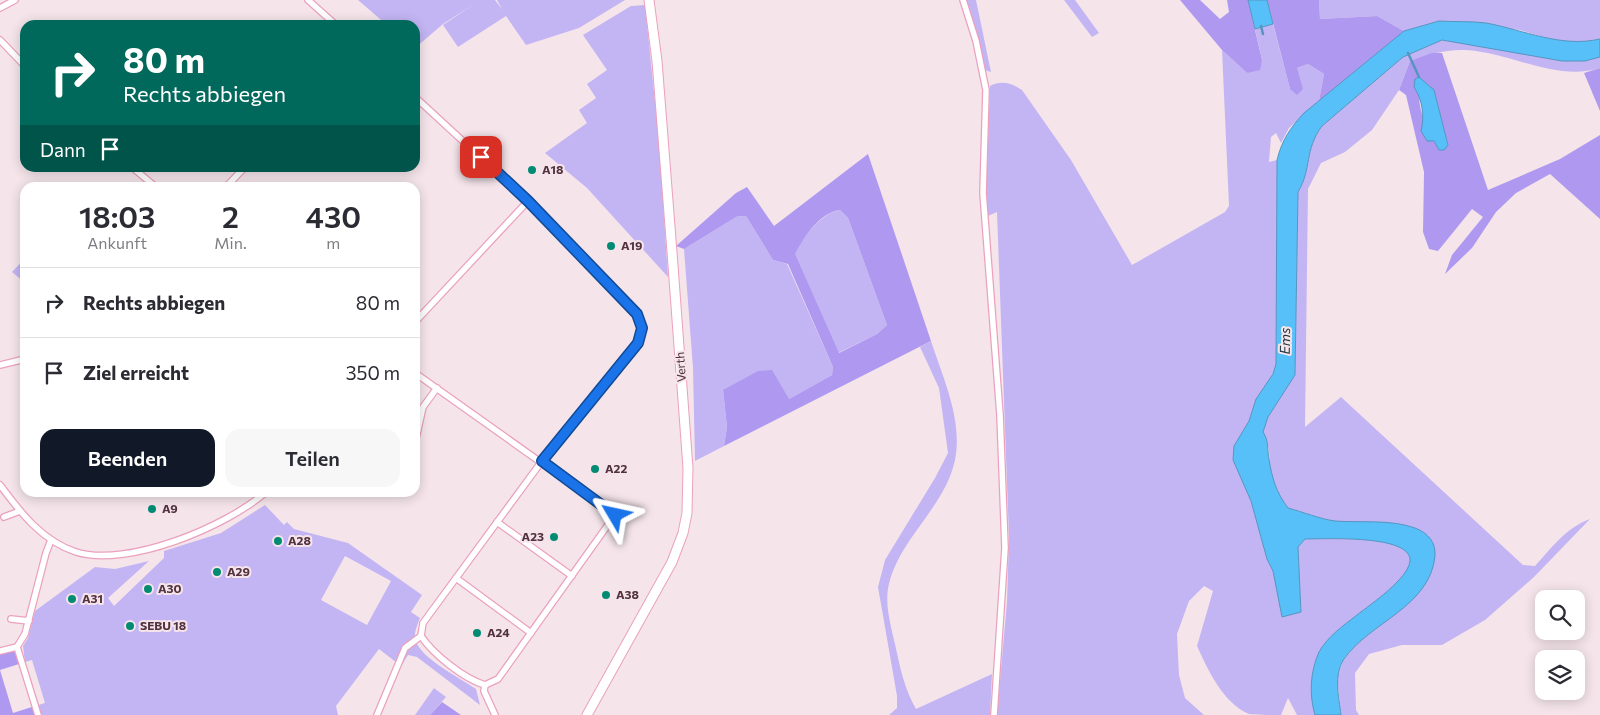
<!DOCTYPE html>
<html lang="de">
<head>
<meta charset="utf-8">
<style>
  body { margin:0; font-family:Commissioner,sans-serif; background:#f7f7f7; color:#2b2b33; height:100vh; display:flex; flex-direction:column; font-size:19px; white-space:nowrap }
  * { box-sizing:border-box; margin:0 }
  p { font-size:16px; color:#7c7c81 }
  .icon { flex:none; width:28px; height:28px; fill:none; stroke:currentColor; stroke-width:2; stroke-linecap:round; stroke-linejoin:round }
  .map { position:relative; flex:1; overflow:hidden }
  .drawer { position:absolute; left:20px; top:182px; width:400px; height:315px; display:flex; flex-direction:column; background:#fff; border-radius:15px; box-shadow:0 2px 12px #0003 }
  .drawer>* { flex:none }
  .guide { position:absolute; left:20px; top:20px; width:400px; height:152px; border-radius:15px; box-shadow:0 2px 12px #0003; background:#00695c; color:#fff; overflow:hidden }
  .fabs { position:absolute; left:1535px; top:590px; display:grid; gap:10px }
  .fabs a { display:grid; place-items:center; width:50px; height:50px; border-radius:10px; background:#fff; box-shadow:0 2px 12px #0003; font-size:25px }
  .pin { position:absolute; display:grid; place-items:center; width:42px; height:42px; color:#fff; margin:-21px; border-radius:10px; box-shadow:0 2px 8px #0006 }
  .me { position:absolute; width:55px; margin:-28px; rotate:306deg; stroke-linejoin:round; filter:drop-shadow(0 0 4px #0008) }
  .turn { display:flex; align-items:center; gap:18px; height:105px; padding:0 20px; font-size:22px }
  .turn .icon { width:65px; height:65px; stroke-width:2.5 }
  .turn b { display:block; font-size:35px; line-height:42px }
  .then { display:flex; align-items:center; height:48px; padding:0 20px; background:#0003; gap:10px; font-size:19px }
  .eta { display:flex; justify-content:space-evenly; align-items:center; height:85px; text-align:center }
  .eta b { font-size:30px; font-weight:600; line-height:35px }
  .action { display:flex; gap:10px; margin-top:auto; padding:10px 20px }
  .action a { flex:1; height:58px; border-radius:15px; background:#111827; color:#fff; font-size:20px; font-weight:600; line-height:58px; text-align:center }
  .action a+a { background:#f7f7f7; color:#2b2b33 }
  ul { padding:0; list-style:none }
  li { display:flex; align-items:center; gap:15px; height:70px; padding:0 20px; border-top:1px solid #e1e1e2 }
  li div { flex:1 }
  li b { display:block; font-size:19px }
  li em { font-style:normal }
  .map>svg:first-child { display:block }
  .green { fill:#c3b5f3; fill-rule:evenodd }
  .forest { fill:#af99f0; fill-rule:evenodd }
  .water { fill:#57c0f8; stroke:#5595c0 }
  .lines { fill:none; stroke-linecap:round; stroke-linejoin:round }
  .stream { stroke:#5595c0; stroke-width:2.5 }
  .street-casing { stroke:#eba1be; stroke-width:8 }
  .secondary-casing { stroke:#eba1be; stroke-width:11 }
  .street { stroke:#fff; stroke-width:5.5 }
  .secondary { stroke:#fff; stroke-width:9 }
  .route-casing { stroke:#114b97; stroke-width:12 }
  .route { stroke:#1a73e8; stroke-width:9 }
  .poi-dot { fill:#008b72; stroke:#f5e5eb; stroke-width:2 }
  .labels { text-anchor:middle; stroke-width:4; stroke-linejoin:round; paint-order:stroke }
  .poi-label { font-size:12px; font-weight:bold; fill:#50313d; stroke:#f5e5eb; text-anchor:start }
  .street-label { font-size:12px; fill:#50313d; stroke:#f5e5eb }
  .water-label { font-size:14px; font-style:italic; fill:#1e3542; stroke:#f5e5eb }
</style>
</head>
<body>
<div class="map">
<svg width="1600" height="715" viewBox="0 0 1600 715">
  <rect width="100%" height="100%" fill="#f5e5eb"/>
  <g class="green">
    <polygon points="358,0 495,0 502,9 497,0 625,0 579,28 526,45 506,16 458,47 443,25 474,4 443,24 415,48 415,25 387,25"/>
    <polygon points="963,0 976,0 991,72 982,69"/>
    <polygon points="1064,0 1075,0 1099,33 1092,37"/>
    <polygon points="1319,0 1600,0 1600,39 1585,42 1560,42 1520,30 1439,21 1404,31 1377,16 1320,19"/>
    <polygon points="645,5 659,141 668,277 587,188 545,153 587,123 579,110 596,98 587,84 607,70 583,35 631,6"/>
    <path d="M1273,24L1290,89L1297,68L1308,64L1324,74L1319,101L1289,128L1281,143L1276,133L1271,137L1269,162L1277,160L1276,364L1273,374L1256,399L1249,421L1234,446L1233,460L1251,501L1267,559L1273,570L1282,617L1301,612L1298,547L1305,539C1323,539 1412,534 1410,561C1408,579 1371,604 1357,615C1344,625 1327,637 1319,652C1310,672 1309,695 1315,715H1297L1288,698L1281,715C1272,715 1257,715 1249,714C1223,703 1208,670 1197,646L1213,591L1204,586L1189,601L1177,634L1179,675L1185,698L1204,715H997L1007,602L1009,538L997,212L988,216L986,195L990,86C1001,80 1012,83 1022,90L1071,160L1132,265L1225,212L1229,206L1222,50L1247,73L1262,60L1255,29Z"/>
    <path d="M1442,40L1585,61L1600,57V68C1556,82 1510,52 1465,50C1446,49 1428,55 1410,61L1399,90L1372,130L1345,152L1321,163L1308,189L1305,427L1341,397L1523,565L1535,566C1552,547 1566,528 1590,519L1534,577L1485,620L1442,645H1402L1369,654L1355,673L1356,710L1359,715H1341L1337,677L1343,661L1429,536C1399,518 1367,526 1333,521C1318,518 1303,512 1288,508C1282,500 1276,492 1273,483C1268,466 1272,446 1263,432L1268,417L1295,375L1298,192C1312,169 1304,150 1322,126L1403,57Z"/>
    <path d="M840,210L848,218L887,325L877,334L838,353L794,254C804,237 819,214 840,210Z"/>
    <polygon points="738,216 746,216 773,260 787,264 833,367 832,375 789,399 723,390 727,427 724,446 695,461 693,368 684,249"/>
    <polygon points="25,258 25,281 24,282 12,272"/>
    <path d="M931,341C943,378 963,420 955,460C945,507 900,538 889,584C884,603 891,626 895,644C900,667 904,688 916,709L992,674L990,715H889L897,708V696L878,587L885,560L935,478L948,453L939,388L920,347Z"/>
    <path d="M265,505L284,525L287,522L294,529L348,543L422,595L411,612L420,618C417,626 412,636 417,644C425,660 461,679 476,689L480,705L417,657L408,655L401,666L379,649L336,706L338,715H38L35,706L45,703L32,660L25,662L23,646L28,638L35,611L95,567L115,569L149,561L108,598L114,606L164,558V551L221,533ZM345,556L391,581L367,625L321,600Z"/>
    <polygon points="434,688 446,697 430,715 415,715"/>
  </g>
  <g class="forest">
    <polygon points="1180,0 1200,0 1220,19 1229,12 1227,0 1248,0 1262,60 1260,70 1247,73 1222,50"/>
    <polygon points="1267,0 1319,0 1320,19 1377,16 1404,31 1319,101 1324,74 1308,64 1297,68 1303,89 1297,95 1290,89"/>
    <path d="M1432,53H1442L1488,190L1560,159L1600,135V219L1550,174L1516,193L1496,212L1472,248L1445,274L1452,255L1483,217L1472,209L1438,251L1429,249L1423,232L1424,172L1406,95L1399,90L1410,61ZM1434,90L1448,145L1439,149C1429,134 1419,114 1419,95Z"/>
    <polygon points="1600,68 1600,111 1584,73"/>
    <path d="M868,154L931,341L724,446L727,427L723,390L758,371L772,370L789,399L832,375L833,367L788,264L773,260L746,216H738L684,249L676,246L736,193L747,187L774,226ZM840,210L848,218L887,325L877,334L839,353L795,254C804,237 819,213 840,210Z"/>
    <polygon points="13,648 19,664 0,670 13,713 35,706 38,715 0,715 0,651"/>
    <polygon points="442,702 461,715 430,715"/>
  </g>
  <g class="water">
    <polygon points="1248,0 1267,0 1273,24 1255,29"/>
    <path d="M1439,21C1454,22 1470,21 1486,23C1524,30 1561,48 1600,39V57L1585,61H1562L1442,40L1403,57L1322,126C1304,150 1312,169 1298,192L1295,375L1268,417L1263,432C1269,441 1267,448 1269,459C1272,478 1276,492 1288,508C1303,512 1320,519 1335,521C1361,523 1390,519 1415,528C1428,533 1436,542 1435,556C1430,607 1370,622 1344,659C1333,676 1339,697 1341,715H1315C1309,695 1310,672 1319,652C1327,637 1344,625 1357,615C1371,604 1408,579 1410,561C1412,534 1323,539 1305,539L1298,547L1301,612L1282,617L1273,571L1267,559L1251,501L1233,460L1234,446L1249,421L1256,399L1273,374L1276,364L1277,160C1282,140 1290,128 1304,113L1404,31Z"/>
    <path d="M1419,77L1434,90L1448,145L1444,150H1439L1434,141H1427L1421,131C1425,116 1422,99 1414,87L1415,79Z"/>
  </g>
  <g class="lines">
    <g class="stream">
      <polyline points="1261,26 1263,34"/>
      <polyline points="1408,53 1419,77"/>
    </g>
    <defs>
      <g id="street">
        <polyline points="308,0 336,25"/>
        <polyline points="963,0 976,41 986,90 983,193 1000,415 1005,548 994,715"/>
        <polyline points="0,8 15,0"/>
        <polyline points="0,40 25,66"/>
        <path d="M415,97L528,201L637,314L642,328L638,343L542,461L423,623L421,636C433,654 464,679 485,685L498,679L615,515L415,373"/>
        <polyline points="133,168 157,188"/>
        <polyline points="225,188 244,168"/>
        <polyline points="415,322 528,201"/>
        <polyline points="0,365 25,359"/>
        <polyline points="415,443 423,407 437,388"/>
        <path d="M0,485C20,512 42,541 76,552C127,568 226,527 266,492"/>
        <polyline points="4,517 20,511"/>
        <polyline points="497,522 572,576"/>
        <polyline points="456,578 531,633"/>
        <polyline points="11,619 29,621"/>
        <polyline points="17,647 38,715"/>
        <polyline points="0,651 17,647 25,634 46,553 51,540"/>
        <polyline points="485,685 484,691 495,715"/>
        <polyline points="377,715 405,648 421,636"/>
      </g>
      <polyline id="secondary" points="587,715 672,562 683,533 687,513 688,468 672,252 657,61 649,0"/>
    </defs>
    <use href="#street" class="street-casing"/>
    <use href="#secondary" class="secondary-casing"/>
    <use href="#street" class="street"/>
    <use href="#secondary" class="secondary"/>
  </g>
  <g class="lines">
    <defs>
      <polyline id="route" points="481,157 528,201 637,314 642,328 638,343 542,461 615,515"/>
    </defs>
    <use href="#route" class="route-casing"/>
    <use href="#route" class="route"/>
  </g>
  <g class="poi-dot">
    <circle cx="532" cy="170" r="5"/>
    <circle cx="611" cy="246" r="5"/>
    <circle cx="595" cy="469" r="5"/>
    <circle cx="152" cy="509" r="5"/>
    <circle cx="554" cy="537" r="5"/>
    <circle cx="278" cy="541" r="5"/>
    <circle cx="217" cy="572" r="5"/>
    <circle cx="148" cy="589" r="5"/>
    <circle cx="606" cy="595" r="5"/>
    <circle cx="72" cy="599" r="5"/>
    <circle cx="130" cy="626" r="5"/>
    <circle cx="477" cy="633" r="5"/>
  </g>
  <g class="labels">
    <g class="poi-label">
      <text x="542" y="174">A18</text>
      <text x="621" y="250">A19</text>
      <text x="605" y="473">A22</text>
      <text x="162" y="513">A9</text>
      <text x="544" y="541" text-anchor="end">A23</text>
      <text x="288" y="545">A28</text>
      <text x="227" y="576">A29</text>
      <text x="158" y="593">A30</text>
      <text x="616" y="599">A38</text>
      <text x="82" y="603">A31</text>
      <text x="140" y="630">SEBU 18</text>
      <text x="487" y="637">A24</text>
    </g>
    <g class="street-label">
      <text transform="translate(681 367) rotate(-94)" y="4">Verth</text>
    </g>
    <g class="water-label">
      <text transform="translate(1285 341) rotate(-89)" y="5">Ems</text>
    </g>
  </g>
</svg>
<div class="fabs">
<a><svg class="icon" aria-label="search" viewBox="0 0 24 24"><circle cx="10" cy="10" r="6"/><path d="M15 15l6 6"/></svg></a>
<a><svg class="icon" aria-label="layers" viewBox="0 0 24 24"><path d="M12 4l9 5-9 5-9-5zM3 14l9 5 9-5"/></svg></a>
</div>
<div class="pin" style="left:481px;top:157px;background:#d93025"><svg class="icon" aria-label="arrive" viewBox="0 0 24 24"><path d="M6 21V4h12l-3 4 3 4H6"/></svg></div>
<svg class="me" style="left:615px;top:515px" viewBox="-20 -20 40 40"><path d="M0-17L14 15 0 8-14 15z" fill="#1a73e8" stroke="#fff" stroke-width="4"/></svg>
<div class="guide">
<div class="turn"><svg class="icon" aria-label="right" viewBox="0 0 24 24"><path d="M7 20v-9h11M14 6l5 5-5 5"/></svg><div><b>80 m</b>Rechts abbiegen</div></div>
<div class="then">Dann<svg class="icon" aria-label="arrive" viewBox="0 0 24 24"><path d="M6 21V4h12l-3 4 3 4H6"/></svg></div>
</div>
<section class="drawer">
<div class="eta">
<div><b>18:03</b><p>Ankunft</p></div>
<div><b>2</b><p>Min.</p></div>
<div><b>430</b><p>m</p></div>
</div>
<ul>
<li><svg class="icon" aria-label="right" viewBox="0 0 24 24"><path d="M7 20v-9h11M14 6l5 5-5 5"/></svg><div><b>Rechts abbiegen</b></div><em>80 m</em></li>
<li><svg class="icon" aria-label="arrive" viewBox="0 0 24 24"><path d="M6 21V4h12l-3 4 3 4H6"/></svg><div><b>Ziel erreicht</b></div><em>350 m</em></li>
</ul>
<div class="action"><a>Beenden</a><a>Teilen</a></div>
</section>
</div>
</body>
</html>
